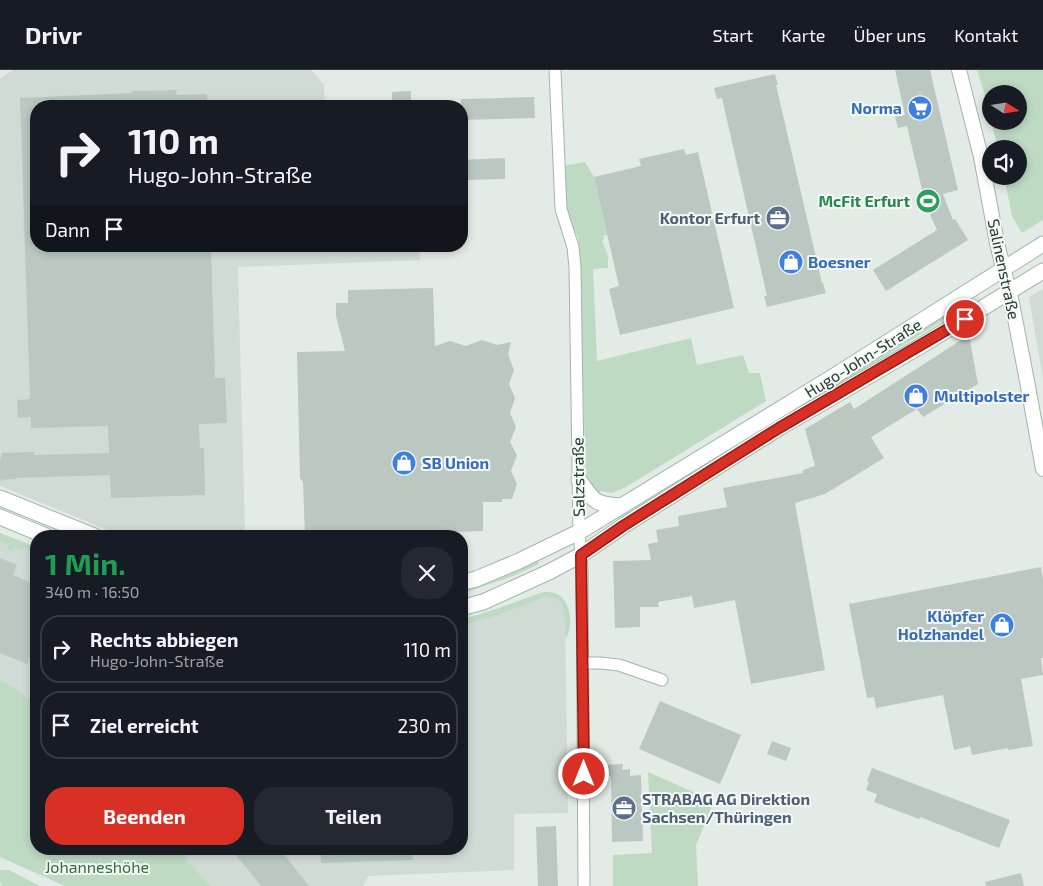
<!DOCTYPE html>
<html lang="de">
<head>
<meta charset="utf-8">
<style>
  body { margin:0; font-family:"Exo 2",sans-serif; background:#242831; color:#f1f3f6; height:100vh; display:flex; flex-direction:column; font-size:19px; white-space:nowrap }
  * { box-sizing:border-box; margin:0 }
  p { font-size:16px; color:#9ea1a6 }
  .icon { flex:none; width:28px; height:28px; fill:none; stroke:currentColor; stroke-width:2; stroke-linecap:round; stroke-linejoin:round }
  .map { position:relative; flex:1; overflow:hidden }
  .sheet { position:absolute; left:30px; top:460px; width:438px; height:325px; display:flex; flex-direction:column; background:#171b24; border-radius:20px; box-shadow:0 2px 8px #0003 }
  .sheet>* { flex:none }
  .top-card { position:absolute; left:30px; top:30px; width:438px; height:152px; border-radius:20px; box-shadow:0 2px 8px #0003; background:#171b24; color:#f1f3f6; overflow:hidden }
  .needle { width:32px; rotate:102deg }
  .fabs { position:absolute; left:982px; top:15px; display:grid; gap:10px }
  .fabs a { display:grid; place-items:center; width:45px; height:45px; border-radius:50%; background:#171b24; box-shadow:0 2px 8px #0003; font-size:25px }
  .pin { position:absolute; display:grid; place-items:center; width:42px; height:42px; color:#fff; margin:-21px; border:2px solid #fff; border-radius:50%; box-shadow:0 1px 5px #0007 }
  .me { position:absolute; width:55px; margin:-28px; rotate:0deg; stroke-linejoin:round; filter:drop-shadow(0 0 4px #0008) }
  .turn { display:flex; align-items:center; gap:18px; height:105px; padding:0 15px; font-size:22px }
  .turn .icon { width:65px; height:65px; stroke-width:2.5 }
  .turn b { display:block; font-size:35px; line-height:42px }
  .then { display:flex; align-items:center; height:48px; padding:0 15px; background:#0003; gap:10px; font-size:19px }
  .round { display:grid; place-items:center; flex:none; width:52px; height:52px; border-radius:20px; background:#242831 }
  .headline { display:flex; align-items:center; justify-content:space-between; height:85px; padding:0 15px }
  h1 { font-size:30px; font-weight:700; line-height:38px; color:#1e9e55 }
  .action { display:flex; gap:10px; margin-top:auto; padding:10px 15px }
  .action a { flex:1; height:58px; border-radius:20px; background:#d93025; color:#fff; font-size:20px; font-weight:700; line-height:58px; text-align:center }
  .action a+a { background:#242831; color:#f1f3f6 }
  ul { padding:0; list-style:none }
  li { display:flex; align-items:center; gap:15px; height:68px; margin:0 10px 8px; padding:0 5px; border:2px solid #363941; border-radius:20px }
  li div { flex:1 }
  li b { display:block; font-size:19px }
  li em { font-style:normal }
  header { display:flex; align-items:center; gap:30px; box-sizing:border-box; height:70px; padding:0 25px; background:#171b24; border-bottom:1px solid #363941 }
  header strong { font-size:24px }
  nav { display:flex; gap:28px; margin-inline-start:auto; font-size:18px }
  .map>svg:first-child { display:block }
  .built { fill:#d1dbd5 }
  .green { fill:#bedac3; fill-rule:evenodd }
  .building { fill:#bbc8c2 }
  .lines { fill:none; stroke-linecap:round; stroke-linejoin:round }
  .minor-casing { stroke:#a6b2ac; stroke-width:13 }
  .tertiary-casing { stroke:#a6b2ac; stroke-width:16 }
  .secondary-casing { stroke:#a2b6ad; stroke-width:17 }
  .minor { stroke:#fff; stroke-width:11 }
  .tertiary { stroke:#fff; stroke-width:14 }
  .secondary { stroke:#fff; stroke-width:15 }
  .route-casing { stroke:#8d1f18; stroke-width:12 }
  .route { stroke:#d93025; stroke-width:9 }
  .labels { text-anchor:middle; stroke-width:4; stroke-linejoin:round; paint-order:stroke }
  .shop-label { font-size:16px; font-weight:bold; fill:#366cbe; stroke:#f3f8f5; text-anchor:start }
  .leisure-label { font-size:16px; font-weight:bold; fill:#27864d; stroke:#f3f8f5; text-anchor:end }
  .service-label { font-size:16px; font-weight:bold; fill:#4e5e75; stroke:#f3f8f5; text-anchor:end }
  .street-label { font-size:16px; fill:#243a32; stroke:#f3f8f5 }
  .park-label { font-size:16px; fill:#336d43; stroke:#f3f8f5 }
</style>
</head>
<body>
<header>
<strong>Drivr</strong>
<nav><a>Start</a><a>Karte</a><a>Über uns</a><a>Kontakt</a></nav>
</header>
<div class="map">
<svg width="1043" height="816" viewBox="0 0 1043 816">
  <rect width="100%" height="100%" fill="#e3ebe6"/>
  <g class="built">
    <polygon points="13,0 312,0 324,15 325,36 36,36 36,176 419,176 420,190 238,197 245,466 122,466 0,416 0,8"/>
    <polygon points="1043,219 1043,309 1029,227"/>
    <polygon points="0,463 36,477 36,633 0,609"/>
    <polygon points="551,527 558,529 562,534 565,540 568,743 514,744 514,800 368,806 363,816 211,816 186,790 189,782 187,779 461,779 461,556 499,545 543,528"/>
  </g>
  <g class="green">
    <path d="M977,0H1043V150L1022,163L1012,146L1004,106H1019V79H998L984,22ZM991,24H1019V51H991Z"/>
    <polygon points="585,92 594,107 607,165 603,166 604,169 602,170 608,186 608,198 593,199 597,291 691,268 697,295 743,285 749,303 760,303 766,331 626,417 612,423 600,421 598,425 586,409 578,167 570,152 565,133 563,96"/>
    <polygon points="961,235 963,238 720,389 719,389 718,386"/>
    <polygon points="0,463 36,477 36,478 31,480 24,477 22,480 14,477 12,481 7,479 9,475 0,471"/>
    <polygon points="538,491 539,494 511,507 461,524 461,520 509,504"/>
    <path d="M543,522C549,522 554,522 559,525C571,532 574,559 565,569C565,551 570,524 543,528L499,545L461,556V550L499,538Z"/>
    <polygon points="0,609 36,633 36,779 191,779 186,790 211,816 65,816 0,787"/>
    <polygon points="648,702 714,731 696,775 698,816 613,816 613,785 652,783"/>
    <polygon points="0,800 9,800 40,816 0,816 2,813 0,812"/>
  </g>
  <g class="building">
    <polygon points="895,0 930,0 958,120 943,124 953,150 955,149 968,170 886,221 873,200 937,160 932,149 923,124 907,56 898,58 895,47 905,45"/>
    <polygon points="775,4 778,15 776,15 822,213 823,213 826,223 767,237 764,226 767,226 722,28 717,29 714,18"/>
    <polygon points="177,20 176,25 207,24 208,36 36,36 36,176 211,176 215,308 225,308 227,353 199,354 200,378 204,378 205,425 111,428 110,405 16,408 16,409 0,410 0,391 2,383 34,382 34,385 109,383 108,356 31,358 31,347 18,348 17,330 30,329 20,28 132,23 131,21"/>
    <polygon points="411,21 411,36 392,36 392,22"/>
    <polygon points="534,27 535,48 461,50 461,29"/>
    <polygon points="684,79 686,85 698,82 734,238 620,265 609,219 619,216 594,107 641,96 639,89"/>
    <polygon points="505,88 505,109 461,110 461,90"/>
    <polygon points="433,218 435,276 450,271 466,276 482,270 497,275 511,272 508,284 514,300 509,314 515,328 510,343 516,357 510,372 517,385 511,401 517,414 512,429 502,429 502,432 483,432 483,461 396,464 396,466 376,466 376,464 305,466 303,412 300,408 297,282 345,281 336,246 336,233 348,233 348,220"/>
    <polygon points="969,265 978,314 923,347 917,339 871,367 884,388 825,424 795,433 825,600 751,614 735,530 694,538 692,526 658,532 659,537 640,537 640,557 615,558 613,491 651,490 648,474 658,472 656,460 679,456 678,446 727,437 723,418 803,403 803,400 815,396 805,359 850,332 854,339"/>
    <polygon points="0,488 17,495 13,505 36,515 36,591 29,588 27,594 0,583"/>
    <polygon points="1041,497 1043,510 1043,588 1041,588 1043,605 1021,609 1033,676 1008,680 1008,678 972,685 970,676 954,680 943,625 876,638 874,627 867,628 849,534"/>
    <polygon points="660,631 741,665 720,714 639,679"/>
    <polygon points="772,671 791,678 786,691 767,684"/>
    <polygon points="623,694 622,700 630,699 630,706 641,705 643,771 612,772 611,706 604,706 604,695"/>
    <polygon points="872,698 1010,750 999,778 920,747 919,749 874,732 877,724 866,720 869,712 867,711"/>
    <polygon points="556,756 558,816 538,816 536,757"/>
    <polygon points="231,779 280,779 309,816 261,816"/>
    <polygon points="320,779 412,779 413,790 321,793"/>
    <polygon points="1021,803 1024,816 986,816 985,812"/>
  </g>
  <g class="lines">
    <defs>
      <g id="minor">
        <polyline points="555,0 561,139 573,177 575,197 579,462 582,497 584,816"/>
        <polyline points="583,593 601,593 619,595 662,610"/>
      </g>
      <polyline id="tertiary" points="959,0 981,87 997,173 1012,233 1027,311 1043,399"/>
      <g id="secondary">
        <path d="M579,410C594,431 594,435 622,436"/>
        <polyline points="0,428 94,466"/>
        <polyline points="0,447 46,466"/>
        <polyline points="461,513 476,509 519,491 579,462 831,308 1043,174"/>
        <polyline points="461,538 483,532 549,502 581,485 623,456 779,358 919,277 1043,201"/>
      </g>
    </defs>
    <use href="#minor" class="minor-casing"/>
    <use href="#tertiary" class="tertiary-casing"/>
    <use href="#secondary" class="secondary-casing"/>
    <use href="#minor" class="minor"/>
    <use href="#tertiary" class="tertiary"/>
    <use href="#secondary" class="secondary"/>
  </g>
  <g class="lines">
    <defs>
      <polyline id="route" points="584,704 581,485 623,456 779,358 965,249"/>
    </defs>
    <use href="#route" class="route-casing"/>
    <use href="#route" class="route"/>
  </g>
  <defs>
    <symbol id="supermarket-disc" viewBox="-11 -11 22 22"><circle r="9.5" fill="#3f7fe0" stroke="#f3f8f5"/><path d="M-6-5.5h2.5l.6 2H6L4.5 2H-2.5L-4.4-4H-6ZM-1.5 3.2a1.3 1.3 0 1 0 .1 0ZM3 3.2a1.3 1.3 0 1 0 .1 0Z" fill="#fff"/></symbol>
    <symbol id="stadium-disc" viewBox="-11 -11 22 22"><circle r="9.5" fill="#2e9e5b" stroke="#f3f8f5"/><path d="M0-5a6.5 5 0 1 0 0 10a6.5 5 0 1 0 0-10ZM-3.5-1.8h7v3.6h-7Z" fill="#fff"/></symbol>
    <symbol id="office-disc" viewBox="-11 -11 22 22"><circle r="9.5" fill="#5c6f8a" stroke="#f3f8f5"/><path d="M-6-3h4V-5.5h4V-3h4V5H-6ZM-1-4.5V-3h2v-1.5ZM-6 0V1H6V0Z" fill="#fff"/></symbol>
    <symbol id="shop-disc" viewBox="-11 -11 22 22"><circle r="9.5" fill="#3f7fe0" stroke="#f3f8f5"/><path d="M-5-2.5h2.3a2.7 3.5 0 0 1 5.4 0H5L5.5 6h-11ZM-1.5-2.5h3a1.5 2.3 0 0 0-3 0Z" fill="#fff"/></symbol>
  </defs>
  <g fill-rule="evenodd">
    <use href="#supermarket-disc" x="906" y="24" width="28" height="28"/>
    <use href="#stadium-disc" x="914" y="117" width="28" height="28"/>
    <use href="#office-disc" x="764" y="134" width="28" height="28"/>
    <use href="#shop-disc" x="777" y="178" width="28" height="28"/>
    <use href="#shop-disc" x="902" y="312" width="28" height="28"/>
    <use href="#shop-disc" x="390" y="379" width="28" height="28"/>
    <use href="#shop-disc" x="988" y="541" width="28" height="28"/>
    <use href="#office-disc" x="610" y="724" width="28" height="28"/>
  </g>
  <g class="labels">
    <g class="shop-label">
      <text x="902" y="44" text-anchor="end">Norma</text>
      <text x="808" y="198">Boesner</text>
      <text x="934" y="332">Multipolster</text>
      <text x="422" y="399">SB Union</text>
      <text x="984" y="552" text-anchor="end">Klöpfer<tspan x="984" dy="18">Holzhandel</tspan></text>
    </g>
    <g class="leisure-label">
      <text x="910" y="137">McFit Erfurt</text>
    </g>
    <g class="service-label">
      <text x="760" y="154">Kontor Erfurt</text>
      <text x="642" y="735" text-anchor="start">STRABAG AG Direktion<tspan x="642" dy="18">Sachsen/Thüringen</tspan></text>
    </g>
    <g class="street-label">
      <text transform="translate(1004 199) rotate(78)" y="6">Salinenstraße</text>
      <text transform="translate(863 288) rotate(-32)" y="6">Hugo-John-Straße</text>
      <text transform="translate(578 407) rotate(-91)" y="6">Salzstraße</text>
    </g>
    <g class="park-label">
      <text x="97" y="803">Johanneshöhe</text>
    </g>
  </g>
</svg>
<div class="fabs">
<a><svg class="needle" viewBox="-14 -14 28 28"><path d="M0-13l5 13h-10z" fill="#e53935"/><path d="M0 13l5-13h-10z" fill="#9ea1a6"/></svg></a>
<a><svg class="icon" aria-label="sound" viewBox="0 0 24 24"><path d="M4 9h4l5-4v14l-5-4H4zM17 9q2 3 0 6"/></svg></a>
</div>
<div class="pin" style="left:965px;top:249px;background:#d93025"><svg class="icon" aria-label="arrive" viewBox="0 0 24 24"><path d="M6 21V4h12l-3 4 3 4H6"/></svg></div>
<svg class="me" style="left:584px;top:704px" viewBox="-20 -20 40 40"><circle r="17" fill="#d93025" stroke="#fff" stroke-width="3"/><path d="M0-11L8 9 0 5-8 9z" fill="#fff"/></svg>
<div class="top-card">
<div class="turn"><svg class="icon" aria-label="right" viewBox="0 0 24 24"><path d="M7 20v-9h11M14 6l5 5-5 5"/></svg><div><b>110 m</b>Hugo-John-Straße</div></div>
<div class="then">Dann<svg class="icon" aria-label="arrive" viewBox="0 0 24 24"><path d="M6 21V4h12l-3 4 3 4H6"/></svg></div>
</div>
<section class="sheet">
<div class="headline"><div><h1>1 Min.</h1><p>340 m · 16:50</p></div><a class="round"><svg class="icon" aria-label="close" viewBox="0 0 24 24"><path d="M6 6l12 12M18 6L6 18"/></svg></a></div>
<ul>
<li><svg class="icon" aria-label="right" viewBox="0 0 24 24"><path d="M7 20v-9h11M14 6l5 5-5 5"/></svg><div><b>Rechts abbiegen</b><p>Hugo-John-Straße</p></div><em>110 m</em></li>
<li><svg class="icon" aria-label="arrive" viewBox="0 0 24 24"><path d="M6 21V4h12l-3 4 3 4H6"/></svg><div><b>Ziel erreicht</b></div><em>230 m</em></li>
</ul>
<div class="action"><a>Beenden</a><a>Teilen</a></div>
</section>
</div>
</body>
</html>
